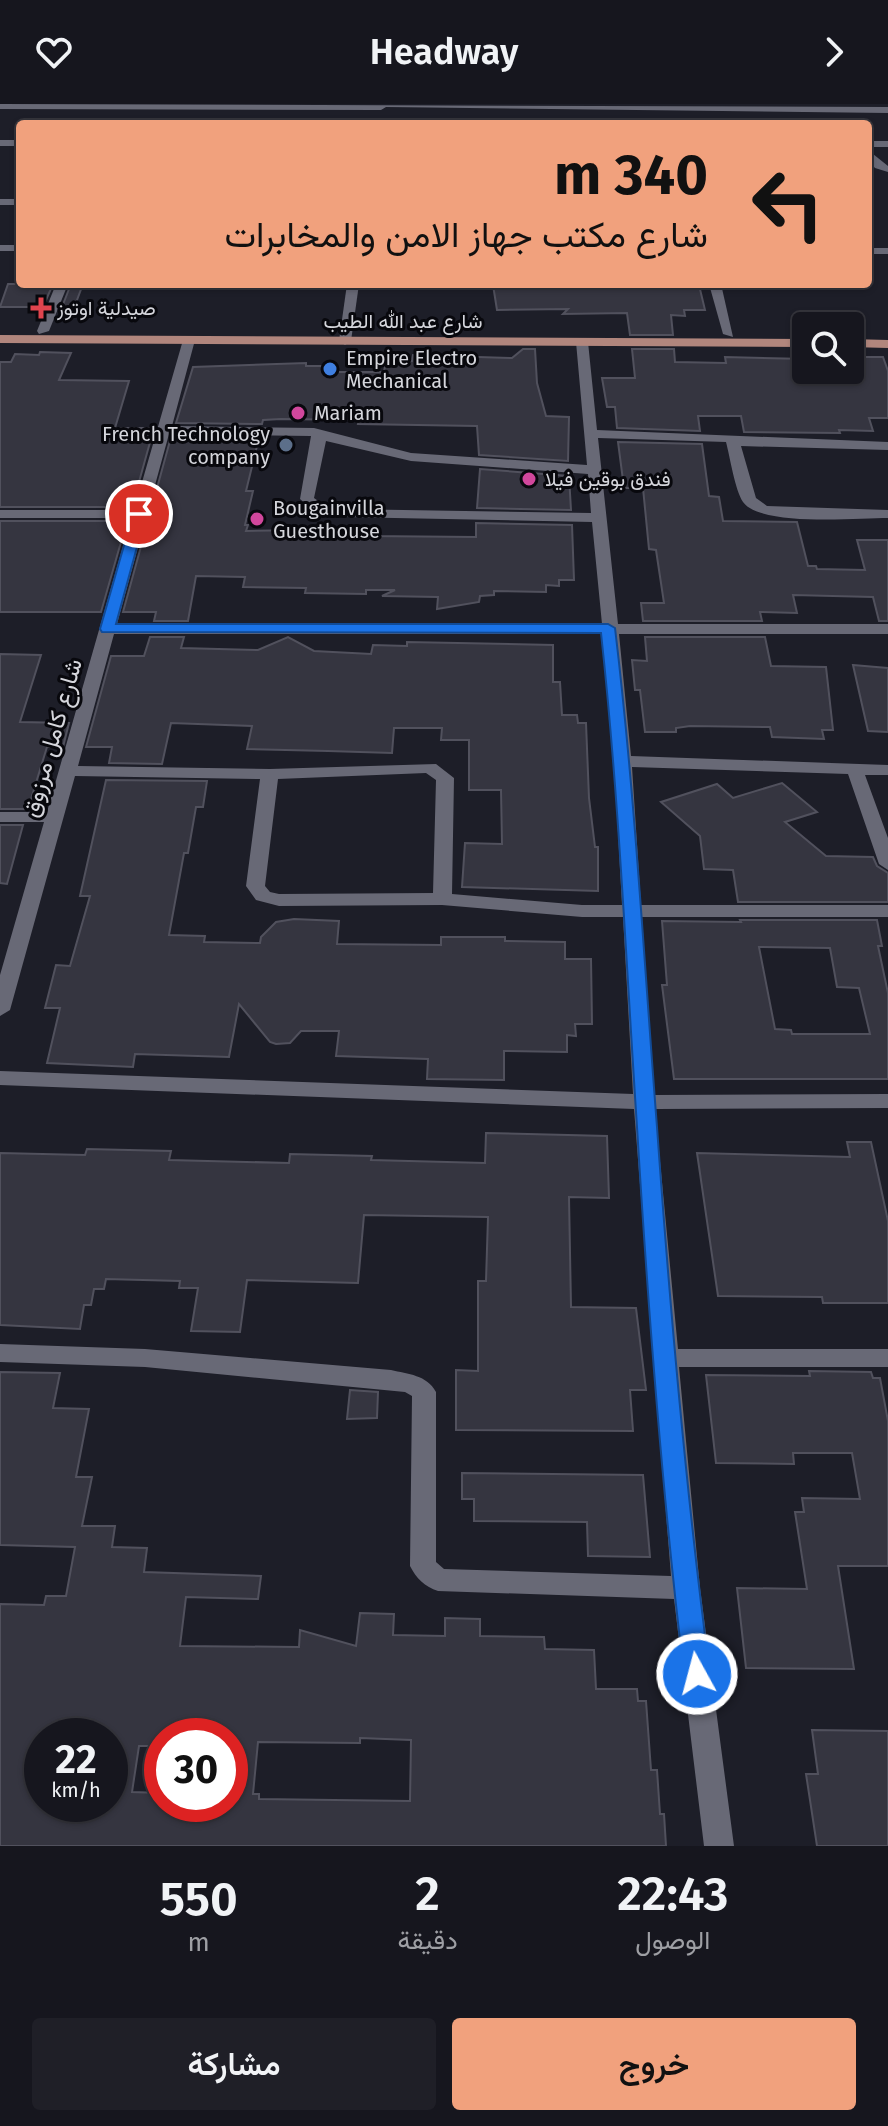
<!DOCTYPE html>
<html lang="ar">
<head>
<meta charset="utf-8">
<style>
  body { margin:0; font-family:"Fira Sans",Vazirmatn,sans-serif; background:#1f1f27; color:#f1f3f6; direction:rtl; height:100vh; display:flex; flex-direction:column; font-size:30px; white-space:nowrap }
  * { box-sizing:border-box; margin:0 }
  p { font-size:26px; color:#9e9fa4 }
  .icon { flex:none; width:44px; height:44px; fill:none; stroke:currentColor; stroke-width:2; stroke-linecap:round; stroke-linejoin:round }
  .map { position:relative; height:1742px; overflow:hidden; direction:ltr }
  .details { display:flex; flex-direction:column; background:#16161e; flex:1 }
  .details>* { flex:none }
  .hud { position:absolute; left:16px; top:16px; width:856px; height:168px; border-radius:8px; box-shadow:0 2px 6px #0004,0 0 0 2px #35353c; direction:rtl; background:#f1a17d; color:#111; overflow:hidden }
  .controls { position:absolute; left:792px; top:208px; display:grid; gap:16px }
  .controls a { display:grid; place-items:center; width:72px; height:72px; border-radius:8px; background:#16161e; box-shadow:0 2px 6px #0004,0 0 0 2px #35353c; font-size:40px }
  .speed { position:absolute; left:24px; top:1614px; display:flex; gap:16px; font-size:40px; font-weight:700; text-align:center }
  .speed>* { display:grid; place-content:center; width:104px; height:104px; border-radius:50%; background:#16161e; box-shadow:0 2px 6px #0004,0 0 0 2px #35353c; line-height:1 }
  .speed small { font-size:20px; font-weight:400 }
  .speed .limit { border:12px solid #d22; background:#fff; color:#111 }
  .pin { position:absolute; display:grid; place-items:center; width:68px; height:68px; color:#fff; margin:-34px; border:4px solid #fff; border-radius:50%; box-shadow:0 2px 8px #0007 }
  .me { position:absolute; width:88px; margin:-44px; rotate:353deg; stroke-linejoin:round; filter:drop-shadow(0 0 6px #0008) }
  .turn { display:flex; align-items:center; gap:28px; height:168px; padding:0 32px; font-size:36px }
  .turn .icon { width:104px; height:104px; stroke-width:2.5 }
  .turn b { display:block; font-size:56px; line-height:68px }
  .eta { display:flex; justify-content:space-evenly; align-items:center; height:136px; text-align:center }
  .eta b { font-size:48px; font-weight:600; line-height:56px }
  .primary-button { display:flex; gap:16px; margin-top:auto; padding:16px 32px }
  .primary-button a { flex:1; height:92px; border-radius:8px; background:#f1a17d; color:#111; font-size:32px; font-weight:600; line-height:92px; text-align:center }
  .primary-button a+a { background:#1f1f27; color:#f1f3f6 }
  header { display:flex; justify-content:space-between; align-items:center; height:104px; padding:0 32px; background:#16161e; font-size:36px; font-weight:600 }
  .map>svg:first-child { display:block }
  .building { fill:#353540; stroke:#51515d; stroke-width:2; fill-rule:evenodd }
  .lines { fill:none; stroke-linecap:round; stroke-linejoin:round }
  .minor { fill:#686976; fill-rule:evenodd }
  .major { fill:#b1867d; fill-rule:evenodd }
  .route { fill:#1a73e8; stroke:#114b97; stroke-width:2 }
  .health-dot { fill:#e0444e; stroke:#08080d; stroke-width:3 }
  .shop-dot { fill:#3f7fe0; stroke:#08080d; stroke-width:3 }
  .hotel-dot { fill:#d1479c; stroke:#08080d; stroke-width:3 }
  .service-dot { fill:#5c6f8a; stroke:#08080d; stroke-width:3 }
  .labels { text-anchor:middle; stroke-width:6; stroke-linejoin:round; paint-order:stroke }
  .far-poi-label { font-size:20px; fill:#d5d6dc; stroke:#08080d; text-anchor:start }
  .far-street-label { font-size:20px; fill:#d5d6dc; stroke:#08080d }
  .street-label { font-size:24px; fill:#d5d6dc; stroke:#08080d }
</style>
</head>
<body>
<header><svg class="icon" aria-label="forward" viewBox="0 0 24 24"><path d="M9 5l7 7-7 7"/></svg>Headway<svg class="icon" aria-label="heart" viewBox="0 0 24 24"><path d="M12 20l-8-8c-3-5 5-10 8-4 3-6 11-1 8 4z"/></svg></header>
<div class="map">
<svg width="888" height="1742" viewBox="0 0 888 1742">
  <rect width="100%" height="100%" fill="#1d1e28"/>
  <g class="building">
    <polygon points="8,180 53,180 43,203 0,203"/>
    <polygon points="71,180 83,180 74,204 62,203"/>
    <polygon points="493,181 699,181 705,206 684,206 685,212 671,211 673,231 630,231 627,209 563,210 568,205 497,206"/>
    <polygon points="523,245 535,245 537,279 546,312 569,313 568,357 479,351 477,322 358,320 359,316 281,315 263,316 262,320 176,319 193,263 306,259 306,262 337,262 336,268 384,268 386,256 412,257 413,251 512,254"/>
    <polygon points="632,245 674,245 675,258 726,259 725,253 806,255 806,266 850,266 850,253 883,253 888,267 888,314 869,314 873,327 839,326 840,329 744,328 741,312 698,312 700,327 617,324 615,303 607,303 602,274 635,274"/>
    <polygon points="40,248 71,249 59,276 129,277 115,324 154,324 132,403 0,403 0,258 11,258 15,250 39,251"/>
    <polygon points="171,333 259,334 246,387 253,387 245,421 248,421 246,427 368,425 367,432 476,433 476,419 572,421 574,476 559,476 559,482 546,481 546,488 494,487 494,491 480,492 479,498 437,505 438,493 382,492 395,486 366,486 366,490 305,489 306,484 243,483 245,473 196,472 188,517 154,517 156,508 123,508"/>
    <polygon points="618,338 702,340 709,392 719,393 723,417 797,418 808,462 816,462 817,465 865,466 857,436 888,436 888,517 879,517 873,493 793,491 797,509 760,508 762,517 643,517 641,499 664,499 656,446 649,445 643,384 624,384"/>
    <polygon points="480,365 569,372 571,406 477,404"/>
    <polygon points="0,417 127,417 101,508 0,508"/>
    <polygon points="150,533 184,533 181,544 258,546 288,533 314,547 371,550 373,541 407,542 407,538 553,541 553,578 560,578 562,611 577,611 578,619 586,619 589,694 595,743 598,743 598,787 462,783 465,739 502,740 501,686 469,686 469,636 441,636 442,624 394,624 392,649 328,647 247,645 252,622 171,619 162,660 109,659 112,643 86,643 111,552 144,552"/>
    <polygon points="645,533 765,533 771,562 826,563 833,626 822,626 824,635 772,633 770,623 690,622 676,624 676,628 645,628 640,586 635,586 632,556 647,557"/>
    <polygon points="0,550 41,551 20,618 69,619 63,643 47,643 28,705 0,705"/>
    <polygon points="853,561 888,564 888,628 868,627"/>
    <polygon points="106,676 207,677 203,703 196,703 188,749 184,749 169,831 205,832 204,838 260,839 261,833 276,818 294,815 339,817 337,840 441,841 441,833 505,833 505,837 565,838 565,855 591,855 592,920 575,920 576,932 567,931 567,948 504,947 504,976 427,975 428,955 336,952 339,927 301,927 290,939 276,940 270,938 239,900 229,953 135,950 133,963 47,959 60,904 45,904 56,861 70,862 90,792 80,792"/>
    <polygon points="782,679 817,708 785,718 826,752 873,753 877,762 888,769 888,798 738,798 733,766 704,765 700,732 661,698 717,680 733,694"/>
    <polygon points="0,721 23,721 7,780 0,779"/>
    <path d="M740,816H877L882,842H878L888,889V975H674L662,881H667L662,817L741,818ZM759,843L830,844L837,883L859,884L870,930H792L791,926L775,925Z"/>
    <polygon points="486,1029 607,1032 609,1094 569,1093 571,1203 636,1204 646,1286 630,1286 633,1327 456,1326 456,1266 478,1267 478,1177 486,1177 488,1113 364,1111 358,1179 247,1176 240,1228 191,1227 198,1184 179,1184 180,1177 106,1175 104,1185 94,1185 91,1201 84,1201 80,1225 0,1221 0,1049 85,1051 87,1045 171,1047 169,1056 289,1059 290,1050 372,1052 371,1056 485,1059"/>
    <polygon points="847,1038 871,1038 888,1117 888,1199 823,1199 822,1193 718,1192 697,1049 850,1053"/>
    <polygon points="809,1267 871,1268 873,1274 880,1274 888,1317 888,1462 838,1462 854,1565 746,1564 737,1484 807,1485 795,1408 804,1408 802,1394 860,1395 852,1349 793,1349 794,1360 716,1359 706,1271 810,1272"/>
    <path d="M0,1268L60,1269L53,1304L89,1305L76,1373H92L82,1422H115L112,1443L147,1444L144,1468L261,1472L258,1495L186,1493L180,1542L299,1543L300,1526L356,1542L360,1509L394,1510L393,1531L445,1532V1514L480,1515V1532L544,1533L545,1545L594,1546L596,1585H637L638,1597H646L651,1666H657L660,1710H664L666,1742H0V1500L44,1501L46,1492H66L75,1443L0,1441ZM42,1632H110V1705L46,1704L47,1700H42ZM162,1632H230V1700H162V1689L132,1688L139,1642H162ZM360,1634L411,1636L410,1697L259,1695V1690H253L258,1638L360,1639Z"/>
    <polygon points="350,1286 378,1288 377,1314 347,1315"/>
    <polygon points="462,1369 643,1371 650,1453 588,1452 587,1418 474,1417 474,1395 462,1395"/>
    <polygon points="812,1626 888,1627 888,1742 817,1742 806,1670 818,1670"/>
  </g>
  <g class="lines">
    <g class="minor">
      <polygon points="0,0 888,3 888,9 386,3 381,6 0,5"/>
      <rect x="0" y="36" width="20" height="6"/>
      <rect x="868" y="37" width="20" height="6"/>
      <polygon points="868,46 888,62 888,68 875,64 868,56"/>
      <rect x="0" y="95" width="20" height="6"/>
      <rect x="0" y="141" width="20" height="6"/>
      <rect x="868" y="144" width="20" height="6"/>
      <polygon points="56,180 68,180 49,227 39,230 37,227"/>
      <polygon points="347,180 359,180 351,237 345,241 339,237"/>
      <polygon points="709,180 721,180 733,233 723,230"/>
      <path d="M189,232L195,236L172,322L314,324L411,349L587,361L576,238L582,234L588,238L597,326L888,338V346L741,342L756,394L767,402L888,406V414C857,414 761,423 743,398C735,386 730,353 726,338L598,334L618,520H888V530H619L631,652L888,661V671H865L888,734V766L879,760L848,670L632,663L641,801H888V813H642L654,991L888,990V1004L655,1005L678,1245H888V1263H679L700,1484L734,1742H704L674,1495L438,1487C425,1483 416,1474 410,1462L412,1292L405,1288L145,1263L0,1258V1240L145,1245L391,1266C408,1270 427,1271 436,1288V1458L444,1465L671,1472L634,1005L0,981V967L633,990L623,813H582L442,801L279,802L256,796L246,782L260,675L75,672L10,906L0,912V871L44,718H0V708H47L131,414H0V406H134L183,236ZM169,330L311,332L300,395L315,408L343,413L592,418L602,520H117ZM326,337L411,357L588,370L591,409L343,405L324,401L314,394ZM114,530H603L614,657L622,801H582L452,790L454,674L436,660L270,665L78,662ZM426,669L436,676L433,789L279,790L270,788L265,782L278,675Z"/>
    </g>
    <g class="major">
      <polygon points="0,231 806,235 806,243 0,239"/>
      <polygon points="850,235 888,236 888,244 850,243"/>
    </g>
  </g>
  <path class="route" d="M139,406L146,410L116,520H608L615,524C635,690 644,857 657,1023C670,1206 686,1389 710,1570L706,1578L697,1581L688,1578L684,1570C662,1389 648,1205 637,1023C626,858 619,693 601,529L102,528L100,525L133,410Z"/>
  <path class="health-dot" d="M37 192h8v8h8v8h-8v8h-8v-8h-8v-8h8z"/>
  <circle class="shop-dot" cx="330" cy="265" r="8"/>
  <g class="hotel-dot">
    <circle cx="298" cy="309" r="8"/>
    <circle cx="529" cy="375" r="8"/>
    <circle cx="257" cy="415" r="8"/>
  </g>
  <circle class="service-dot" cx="286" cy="341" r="8"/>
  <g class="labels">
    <g class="far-poi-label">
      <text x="57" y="211">صيدلية اوتوز</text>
      <text x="346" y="261">Empire Electro<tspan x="346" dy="23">Mechanical</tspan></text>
      <text x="314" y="316">Mariam</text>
      <text x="270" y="337" text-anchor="end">French Technology<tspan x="270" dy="23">company</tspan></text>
      <text x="545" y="382">فندق بوقين فيلا</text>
      <text x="273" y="411">Bougainvilla<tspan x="273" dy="23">Guesthouse</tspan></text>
    </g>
    <g class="far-street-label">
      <text x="403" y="224">شارع عبد الله الطيب</text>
    </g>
    <g class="street-label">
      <text transform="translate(52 634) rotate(-74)" y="8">شارع كامل مرزوق</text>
    </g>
  </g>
</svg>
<div class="controls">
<a><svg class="icon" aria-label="search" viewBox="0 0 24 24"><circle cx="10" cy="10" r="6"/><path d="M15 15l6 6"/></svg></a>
</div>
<div class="speed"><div>22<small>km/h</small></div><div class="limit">30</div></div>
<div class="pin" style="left:139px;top:410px;background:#d93025"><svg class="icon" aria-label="arrive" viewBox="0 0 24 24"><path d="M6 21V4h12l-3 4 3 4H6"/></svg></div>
<svg class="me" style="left:697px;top:1570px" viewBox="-20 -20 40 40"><circle r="17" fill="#1a73e8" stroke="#fff" stroke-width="3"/><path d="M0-11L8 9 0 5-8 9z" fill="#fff"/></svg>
<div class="hud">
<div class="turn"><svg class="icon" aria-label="left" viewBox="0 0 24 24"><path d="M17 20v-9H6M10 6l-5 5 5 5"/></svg><div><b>340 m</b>شارع مكتب جهاز الامن والمخابرات</div></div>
</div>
</div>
<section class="details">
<div class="eta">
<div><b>22:43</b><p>الوصول</p></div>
<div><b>2</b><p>دقيقة</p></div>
<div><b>550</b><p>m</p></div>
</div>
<div class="primary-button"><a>خروج</a><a>مشاركة</a></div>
</section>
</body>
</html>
